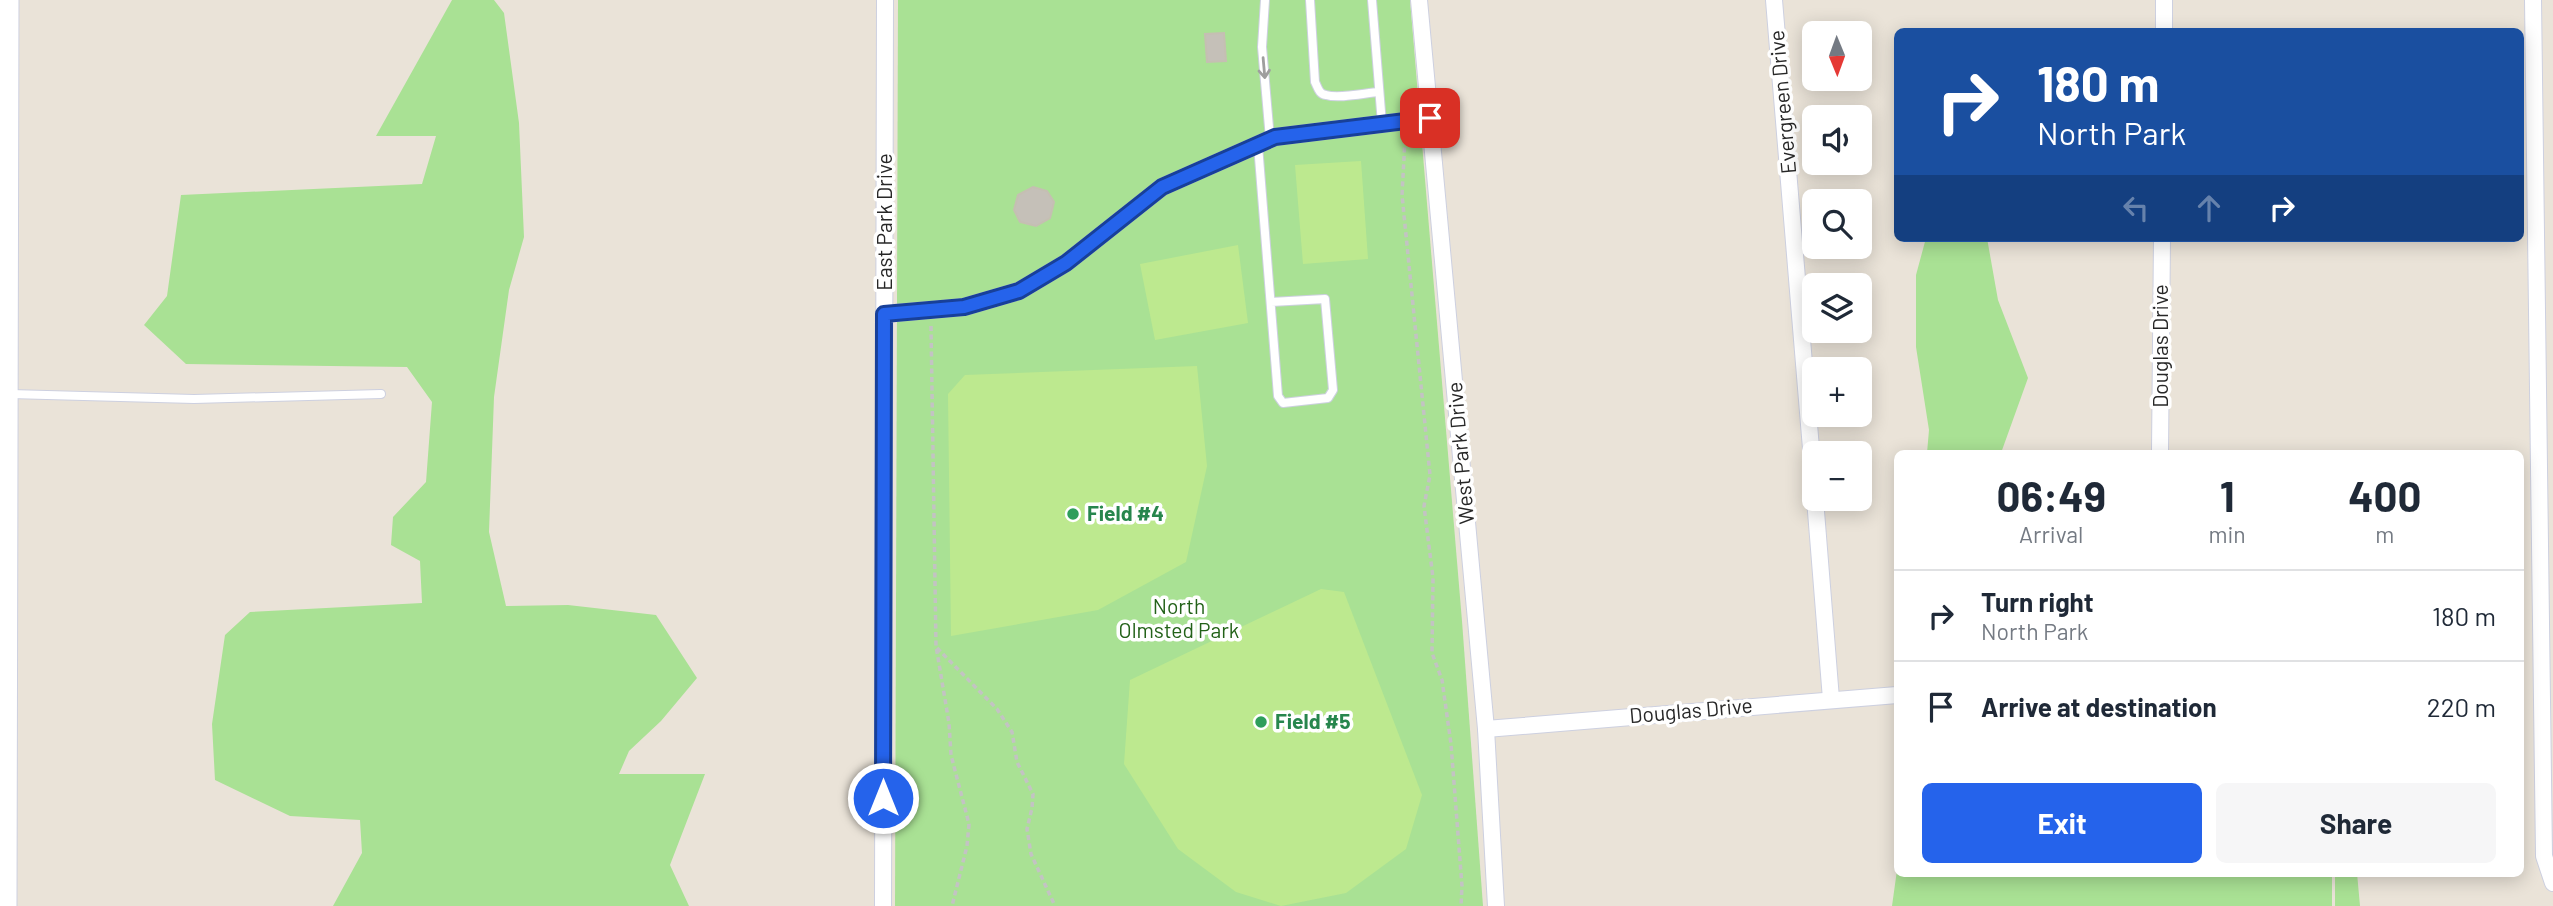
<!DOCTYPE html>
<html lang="en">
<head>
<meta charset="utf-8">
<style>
  body { margin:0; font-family:Barlow,sans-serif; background:#f6f6f7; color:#1f2937; height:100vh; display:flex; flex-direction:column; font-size:26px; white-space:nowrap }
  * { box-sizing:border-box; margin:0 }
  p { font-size:23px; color:#747a83 }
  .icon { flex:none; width:38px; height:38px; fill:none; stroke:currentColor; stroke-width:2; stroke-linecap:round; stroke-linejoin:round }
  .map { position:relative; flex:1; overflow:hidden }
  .panel { position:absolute; left:1894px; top:450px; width:630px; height:427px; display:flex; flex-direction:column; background:#fff; border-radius:10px; box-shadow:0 4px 18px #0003 }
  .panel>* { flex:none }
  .banner { position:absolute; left:1894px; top:28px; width:630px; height:214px; border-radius:10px; box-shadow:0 4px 18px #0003; background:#1a4fa0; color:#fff; overflow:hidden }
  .needle { width:46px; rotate:179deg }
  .controls { position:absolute; left:1802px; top:21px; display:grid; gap:14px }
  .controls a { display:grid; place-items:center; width:70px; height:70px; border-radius:10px; background:#fff; box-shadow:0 4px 18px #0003; font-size:35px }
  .pin { position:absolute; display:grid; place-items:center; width:60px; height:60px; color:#fff; margin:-30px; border-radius:14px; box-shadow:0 4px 10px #0006 }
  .me { position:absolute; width:77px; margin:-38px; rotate:0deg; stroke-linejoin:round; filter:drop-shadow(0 0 5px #0008) }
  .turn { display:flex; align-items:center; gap:24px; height:147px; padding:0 28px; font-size:32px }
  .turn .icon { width:91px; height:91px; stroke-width:2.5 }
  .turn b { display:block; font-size:49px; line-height:60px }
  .lanes { display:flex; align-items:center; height:66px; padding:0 28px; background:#0003; justify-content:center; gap:35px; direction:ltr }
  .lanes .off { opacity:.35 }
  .eta { display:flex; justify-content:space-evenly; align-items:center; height:119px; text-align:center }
  .eta b { font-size:42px; font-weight:700; line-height:49px }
  .primary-button { display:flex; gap:14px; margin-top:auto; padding:14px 28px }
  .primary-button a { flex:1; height:80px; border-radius:10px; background:#2563eb; color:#fff; font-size:28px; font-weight:700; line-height:80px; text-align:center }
  .primary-button a+a { background:#f6f6f7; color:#1f2937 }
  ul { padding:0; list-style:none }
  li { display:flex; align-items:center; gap:21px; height:91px; padding:0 28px; border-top:2px solid #e0e1e3 }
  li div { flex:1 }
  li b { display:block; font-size:26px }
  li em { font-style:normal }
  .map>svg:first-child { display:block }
  .green { fill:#a9e194 }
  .pitch { fill:#bde98f }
  .building { fill:#c5c0b8; stroke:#c5bfb2; stroke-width:2 }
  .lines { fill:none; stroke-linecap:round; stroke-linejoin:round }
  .service-casing { stroke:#cdd0e0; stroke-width:10 }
  .minor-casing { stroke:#cdd0e0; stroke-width:18 }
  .secondary-casing { stroke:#cdd0e0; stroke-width:23 }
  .path { stroke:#c3c3c3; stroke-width:3.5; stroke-dasharray:5 3.5; stroke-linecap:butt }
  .service { stroke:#fff; stroke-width:8 }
  .minor { stroke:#fff; stroke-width:16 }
  .secondary { stroke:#fff; stroke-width:21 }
  .oneway { stroke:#9e9e9e }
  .route-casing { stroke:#184099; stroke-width:18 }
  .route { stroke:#2563eb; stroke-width:12 }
  .leisure-dot { fill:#2e9e5b; stroke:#fff; stroke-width:2.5 }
  .labels { text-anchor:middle; stroke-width:7; stroke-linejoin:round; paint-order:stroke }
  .street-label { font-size:21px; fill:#272727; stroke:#fff }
  .leisure-label { font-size:21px; font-weight:bold; fill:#27864d; stroke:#fff; text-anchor:start }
  .park-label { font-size:21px; fill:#236219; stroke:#fff }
</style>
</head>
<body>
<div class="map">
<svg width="2553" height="906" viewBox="0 0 2553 906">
  <rect width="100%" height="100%" fill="#eae3d8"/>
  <g class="green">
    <polygon points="452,0 494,0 504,13 519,123 524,237 509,290 494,397 489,532 506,606 568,605 656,615 697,678 661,721 629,751 619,774 705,774 670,865 689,906 333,906 362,853 360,820 290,816 215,780 212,724 225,635 250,612 422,603 420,561 391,545 393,517 426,482 432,402 407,367 186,364 144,325 167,296 181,195 422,184 436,136 376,136"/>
    <polygon points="898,0 1410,0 1462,621 1483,906 895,906"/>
    <polygon points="1926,238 1987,238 1998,300 2028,378 2001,453 1927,453 1929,430 1916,347 1916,275"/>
    <polygon points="1897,870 1897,873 2332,873 2332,906 1892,906"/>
    <polygon points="2335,873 2357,873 2360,906 2335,906"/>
  </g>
  <g class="pitch">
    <polygon points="1361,161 1368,259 1303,264 1295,165"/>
    <polygon points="1238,245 1248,323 1155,340 1140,264"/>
    <polygon points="1197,366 1207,466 1186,562 1098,610 951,636 948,394 965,375"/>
    <polygon points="1321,589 1344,592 1422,795 1406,849 1346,893 1281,906 1236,892 1178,849 1124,764 1130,680"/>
  </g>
  <g class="building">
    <polygon points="1224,33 1226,61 1207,62 1205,34"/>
    <polygon points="1033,187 1047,191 1054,202 1050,218 1036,226 1020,222 1014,210 1018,195"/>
  </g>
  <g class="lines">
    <defs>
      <g id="service">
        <polyline points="1265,0 1262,47 1270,139"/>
        <path d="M1310,0L1315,82C1318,88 1319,94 1326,95C1339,99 1365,93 1379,92"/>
        <polyline points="1372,0 1382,124"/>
        <polyline points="1258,145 1278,396 1283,403 1328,398 1333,390 1325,299 1271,302"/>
        <polyline points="10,394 194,399 381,394"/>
      </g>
      <g id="minor">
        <polyline points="1419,0 1486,729 1496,906"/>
        <polyline points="1774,0 1815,497"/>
        <polyline points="2533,0 2544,856 2553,883"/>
        <polyline points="2164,32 2164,0"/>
        <polyline points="884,314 964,307 1019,291 1066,263 1162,187 1275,137 1430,118"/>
        <polyline points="2160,453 2162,238"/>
        <polyline points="1815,499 1831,699"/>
        <polyline points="1486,729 1897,695"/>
        <polyline points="883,906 885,0"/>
      </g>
      <polyline id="secondary" points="6,906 8,0"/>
    </defs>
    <use href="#service" class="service-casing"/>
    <use href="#minor" class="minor-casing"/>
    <use href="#secondary" class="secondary-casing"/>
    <g class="path">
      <polyline points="1405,139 1402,195 1430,475 1424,506 1433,578 1432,653 1442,680 1451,744 1462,886 1461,906"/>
      <polyline points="931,326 936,646 949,723 951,755 969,824 967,846 952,906"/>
      <polyline points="937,648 997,709 1012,732 1017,762 1033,794 1032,808 1027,829 1031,854 1055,906"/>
    </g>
    <use href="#service" class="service"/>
    <use href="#minor" class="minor"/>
    <use href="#secondary" class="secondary"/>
  </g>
  <defs><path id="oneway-shaft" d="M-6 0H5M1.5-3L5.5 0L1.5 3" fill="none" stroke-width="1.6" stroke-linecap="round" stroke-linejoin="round" transform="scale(1.75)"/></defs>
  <use class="oneway" href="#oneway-shaft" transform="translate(1264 68) rotate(85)"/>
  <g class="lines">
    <defs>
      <polyline id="route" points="883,798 884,314 964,307 1019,291 1066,263 1162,187 1275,137 1430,118"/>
    </defs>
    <use href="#route" class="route-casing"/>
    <use href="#route" class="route"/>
  </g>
  <g class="leisure-dot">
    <circle cx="1073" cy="514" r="7"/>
    <circle cx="1261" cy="722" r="7"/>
  </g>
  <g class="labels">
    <g class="street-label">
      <text transform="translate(1783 102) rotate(-95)" y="7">Evergreen Drive</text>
      <text transform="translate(885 222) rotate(-90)" y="7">East Park Drive</text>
      <text transform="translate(2161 346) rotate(-90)" y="7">Douglas Drive</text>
      <text transform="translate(1461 453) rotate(-95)" y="7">West Park Drive</text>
      <text transform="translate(1691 711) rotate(-5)" y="7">Douglas Drive</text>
    </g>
    <g class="leisure-label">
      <text x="1087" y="521">Field #4</text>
      <text x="1275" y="729">Field #5</text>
    </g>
    <g class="park-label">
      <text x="1179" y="614">North<tspan x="1179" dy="24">Olmsted Park</tspan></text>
    </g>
  </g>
</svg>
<div class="controls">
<a><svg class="needle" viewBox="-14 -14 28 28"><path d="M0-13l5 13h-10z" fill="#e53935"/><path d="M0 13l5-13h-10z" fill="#747a83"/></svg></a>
<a><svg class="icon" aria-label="sound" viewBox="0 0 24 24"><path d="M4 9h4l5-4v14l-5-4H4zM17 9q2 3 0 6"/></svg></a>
<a><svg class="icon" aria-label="search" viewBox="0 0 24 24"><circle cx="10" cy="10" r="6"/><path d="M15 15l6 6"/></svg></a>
<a><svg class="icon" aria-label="layers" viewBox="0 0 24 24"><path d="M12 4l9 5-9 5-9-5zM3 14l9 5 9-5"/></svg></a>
<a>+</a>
<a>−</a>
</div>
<div class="pin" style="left:1430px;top:118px;background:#d93025"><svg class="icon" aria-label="arrive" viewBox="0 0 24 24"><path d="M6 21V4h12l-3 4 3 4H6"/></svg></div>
<svg class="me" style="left:883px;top:798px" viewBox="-20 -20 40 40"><circle r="17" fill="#2563eb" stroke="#fff" stroke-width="3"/><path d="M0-11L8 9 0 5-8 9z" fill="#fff"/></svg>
<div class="banner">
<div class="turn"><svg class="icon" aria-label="right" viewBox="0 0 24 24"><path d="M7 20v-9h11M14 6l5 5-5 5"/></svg><div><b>180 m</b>North Park</div></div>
<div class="lanes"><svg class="icon off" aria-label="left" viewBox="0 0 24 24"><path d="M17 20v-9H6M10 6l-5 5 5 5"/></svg><svg class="icon off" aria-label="ahead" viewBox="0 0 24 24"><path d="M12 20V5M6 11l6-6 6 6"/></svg><svg class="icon" aria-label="right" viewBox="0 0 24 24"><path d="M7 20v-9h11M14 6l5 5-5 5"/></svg></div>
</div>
<section class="panel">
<div class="eta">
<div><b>06:49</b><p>Arrival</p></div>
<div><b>1</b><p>min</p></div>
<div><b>400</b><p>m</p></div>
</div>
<ul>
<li><svg class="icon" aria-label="right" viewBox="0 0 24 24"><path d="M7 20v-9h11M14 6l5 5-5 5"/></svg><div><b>Turn right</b><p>North Park</p></div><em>180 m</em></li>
<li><svg class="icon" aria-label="arrive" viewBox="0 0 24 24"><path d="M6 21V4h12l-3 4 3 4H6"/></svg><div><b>Arrive at destination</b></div><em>220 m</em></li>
</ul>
<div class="primary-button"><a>Exit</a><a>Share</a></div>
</section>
</div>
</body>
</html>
